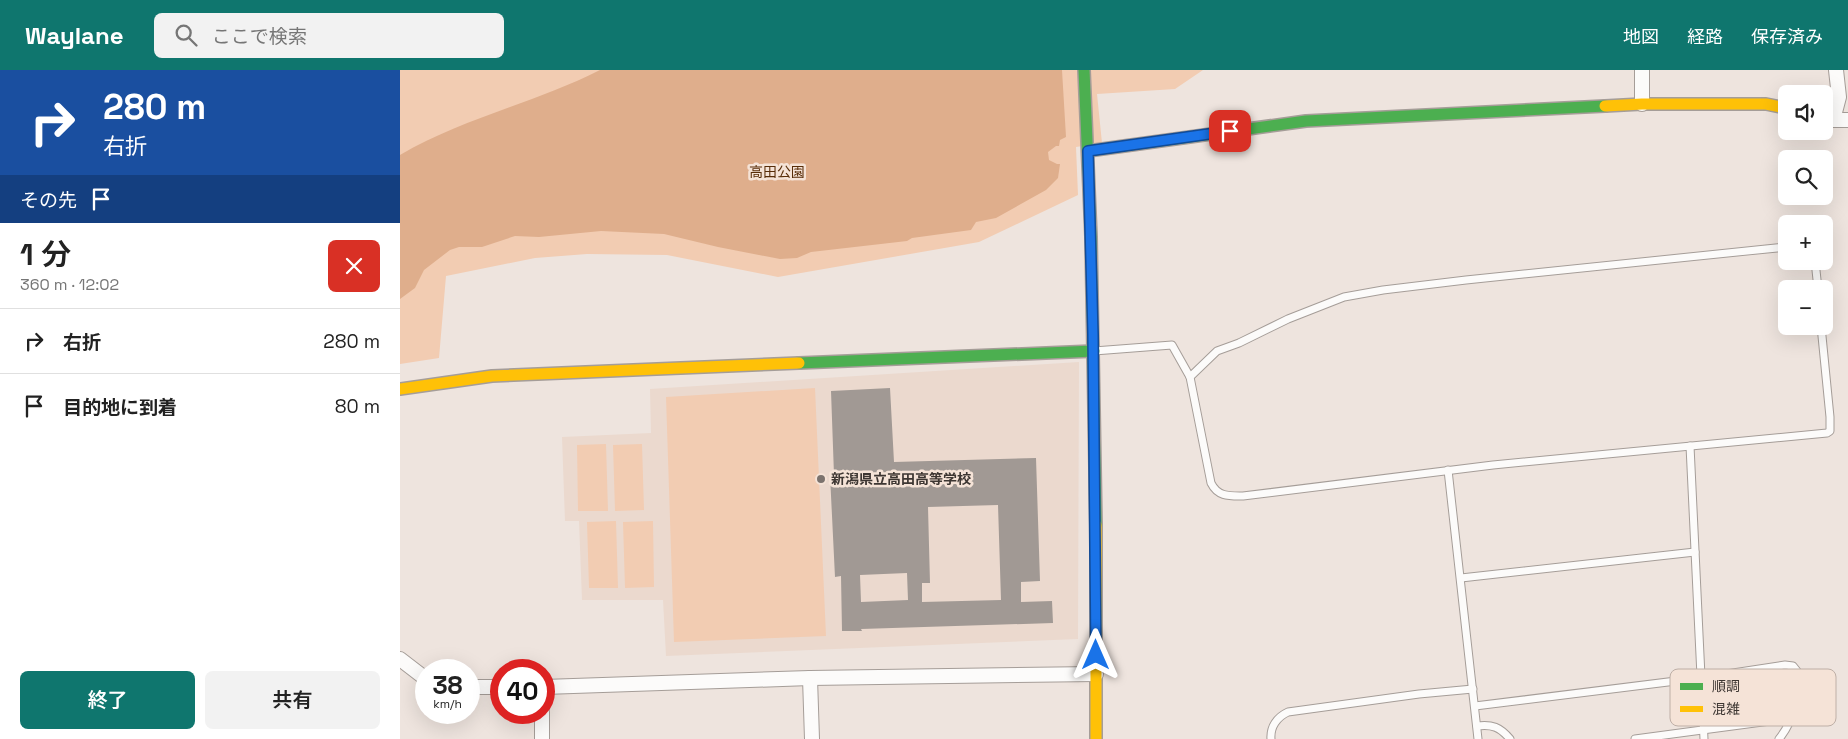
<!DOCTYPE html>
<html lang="ja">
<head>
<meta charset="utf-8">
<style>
  body { margin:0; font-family:"Space Grotesk","Noto Sans JP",sans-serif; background:#f2f2f2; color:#222; height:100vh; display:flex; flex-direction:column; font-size:19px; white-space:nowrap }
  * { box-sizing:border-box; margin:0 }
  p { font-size:16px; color:#767676 }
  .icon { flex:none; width:28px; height:28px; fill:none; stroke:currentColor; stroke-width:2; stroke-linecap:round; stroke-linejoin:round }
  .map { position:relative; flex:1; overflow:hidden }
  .drawer { display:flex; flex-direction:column; background:#fff; width:400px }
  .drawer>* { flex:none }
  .top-card { background:#1a4fa0; color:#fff; overflow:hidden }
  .buttons { position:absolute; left:1378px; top:15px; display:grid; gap:10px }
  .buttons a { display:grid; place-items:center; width:55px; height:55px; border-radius:8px; background:#fff; box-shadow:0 5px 20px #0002; font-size:25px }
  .speed { position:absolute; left:15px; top:589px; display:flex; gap:10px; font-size:25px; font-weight:700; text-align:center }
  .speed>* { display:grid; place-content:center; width:65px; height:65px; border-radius:50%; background:#fff; box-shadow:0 5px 20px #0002; line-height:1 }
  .speed small { font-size:12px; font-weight:400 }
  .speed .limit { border:8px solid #d22; background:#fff; color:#111 }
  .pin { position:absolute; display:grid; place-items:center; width:42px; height:42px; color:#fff; margin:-21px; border-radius:10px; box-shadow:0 2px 8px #0006 }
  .me { position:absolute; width:55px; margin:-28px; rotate:0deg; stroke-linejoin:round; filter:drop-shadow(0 0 4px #0008) }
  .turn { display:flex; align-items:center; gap:18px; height:105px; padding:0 20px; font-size:22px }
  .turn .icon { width:65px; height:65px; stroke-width:2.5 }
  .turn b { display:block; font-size:35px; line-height:42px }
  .then { display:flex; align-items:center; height:48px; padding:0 20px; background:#0003; gap:10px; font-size:19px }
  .round { display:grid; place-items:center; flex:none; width:52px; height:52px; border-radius:8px; background:#f2f2f2 }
  .headline { display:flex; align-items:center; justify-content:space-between; height:85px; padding:0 20px }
  h1 { font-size:30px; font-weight:600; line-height:38px }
  .primary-button { display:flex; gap:10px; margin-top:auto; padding:10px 20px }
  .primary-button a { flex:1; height:58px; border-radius:8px; background:#0f766e; color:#fff; font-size:20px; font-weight:600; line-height:58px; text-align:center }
  .primary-button a+a { background:#f2f2f2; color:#222 }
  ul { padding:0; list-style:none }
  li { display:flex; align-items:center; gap:15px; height:65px; padding:0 20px; border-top:1px solid #e0e0e0 }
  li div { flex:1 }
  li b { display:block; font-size:19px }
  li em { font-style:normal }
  header { display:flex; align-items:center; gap:30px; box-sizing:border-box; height:70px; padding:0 25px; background:#0f766e; color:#fff }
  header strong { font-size:24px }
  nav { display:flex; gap:28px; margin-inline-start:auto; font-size:18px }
  .search { width:350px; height:45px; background:#f2f2f2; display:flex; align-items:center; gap:12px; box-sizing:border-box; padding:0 18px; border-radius:8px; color:#767676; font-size:19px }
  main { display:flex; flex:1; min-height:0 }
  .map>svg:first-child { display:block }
  .built { fill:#ebd9ce }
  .green { fill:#f2ccb2 }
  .water { fill:#dfae8c }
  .building { fill:#a19994; fill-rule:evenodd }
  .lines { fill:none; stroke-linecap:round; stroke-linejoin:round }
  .lane-casing { stroke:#a59d98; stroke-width:9 }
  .street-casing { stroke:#a59d98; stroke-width:16 }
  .fast-casing { stroke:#a59d98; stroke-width:14 }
  .slow-casing { stroke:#a59d98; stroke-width:14 }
  .lane { stroke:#fcfbfa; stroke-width:7 }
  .street { stroke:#fcfbfa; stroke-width:14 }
  .fast { stroke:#4caf50; stroke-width:11 }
  .slow { stroke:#ffc107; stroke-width:11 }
  .route-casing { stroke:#114b97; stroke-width:12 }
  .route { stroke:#1a73e8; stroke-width:9 }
  .poi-dot { fill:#7b736e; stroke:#f5e3d7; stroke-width:2 }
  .labels { text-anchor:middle; stroke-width:5; stroke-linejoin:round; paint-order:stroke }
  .park-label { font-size:14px; fill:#582d08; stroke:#f5e3d7 }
  .poi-label { font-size:14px; font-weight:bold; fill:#3d3632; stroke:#f5e3d7; text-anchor:start }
  .key { fill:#f5e3d7; stroke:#beafa6; stroke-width:1 }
  .key-label { font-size:14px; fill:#3d3632 }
</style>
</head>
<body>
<header>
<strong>Waylane</strong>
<div class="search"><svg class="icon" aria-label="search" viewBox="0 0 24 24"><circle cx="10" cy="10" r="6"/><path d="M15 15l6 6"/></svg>ここで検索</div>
<nav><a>地図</a><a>経路</a><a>保存済み</a></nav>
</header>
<main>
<section class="drawer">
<div class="top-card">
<div class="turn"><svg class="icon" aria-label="right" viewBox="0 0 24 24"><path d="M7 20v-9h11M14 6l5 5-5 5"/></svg><div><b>280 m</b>右折</div></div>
<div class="then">その先<svg class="icon" aria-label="arrive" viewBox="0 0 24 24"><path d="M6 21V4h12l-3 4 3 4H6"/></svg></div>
</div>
<div class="headline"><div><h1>1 分</h1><p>360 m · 12:02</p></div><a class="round" style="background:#d93025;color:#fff"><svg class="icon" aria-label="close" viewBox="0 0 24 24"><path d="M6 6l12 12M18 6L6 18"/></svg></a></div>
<ul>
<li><svg class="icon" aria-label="right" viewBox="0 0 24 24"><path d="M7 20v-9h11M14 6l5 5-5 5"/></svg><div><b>右折</b></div><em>280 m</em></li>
<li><svg class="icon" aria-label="arrive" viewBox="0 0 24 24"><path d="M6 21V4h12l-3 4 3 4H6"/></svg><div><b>目的地に到着</b></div><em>80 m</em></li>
</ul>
<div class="primary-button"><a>終了</a><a>共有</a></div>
</section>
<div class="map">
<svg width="1448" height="669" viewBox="0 0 1448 669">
  <rect width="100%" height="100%" fill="#eee4de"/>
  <polygon class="built" points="679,292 678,569 266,586 263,530 182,530 179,451 165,451 162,367 251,363 250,319"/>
  <g class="green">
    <polygon points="0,0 803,0 775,19 697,24 702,73 676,77 678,125 579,172 378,207 267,185 187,184 135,188 46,206 39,288 0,294"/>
    <polygon points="415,318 426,566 274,572 266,327"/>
    <polygon points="206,374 208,441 178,441 177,375"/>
    <polygon points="242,374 244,440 215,441 213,375"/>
    <polygon points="216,451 218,518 189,518 187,452"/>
    <polygon points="253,451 254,517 225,518 223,452"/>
  </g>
  <path class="water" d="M200,0H662L666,67L660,70L659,76H656L648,82L649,90L657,94H660L658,108L646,120L596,148L576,152L571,160L512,168L507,171L411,182L397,188L380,189L318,177L264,164L201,161L139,167L115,166L82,177H59L50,180L24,200L15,218L0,229V85C63,48 135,33 200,0Z"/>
  <path class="building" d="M490,318L494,392L636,388L640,511L621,512V532L652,531L653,553L461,559L462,561H442L441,506L435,507L430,405H434L431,321ZM598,435L601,530L522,532V513H530L528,437ZM507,503L508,530L461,532L460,505Z"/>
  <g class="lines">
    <defs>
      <g id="lane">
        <polyline points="1415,191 1418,219"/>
        <path d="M694,281L772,275L790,307L811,413C818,427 829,426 843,426L1093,395L1427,363L1430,361V347L1421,256"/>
        <polyline points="790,307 817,281 839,273 888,249 944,227 983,220 1066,210 1386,177"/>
        <polyline points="1290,376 1304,669"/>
        <polyline points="1048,400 1078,669"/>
        <polyline points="1061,508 1295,482"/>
        <path d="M1075,636L1300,608L1385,595L1393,596L1397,601C1401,625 1394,650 1379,669"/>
        <path d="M1077,656C1092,654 1100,657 1110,669"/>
        <path d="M871,669C870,657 877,647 888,642L1019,624L1073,619"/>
        <polyline points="1235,669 1392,648"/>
      </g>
      <g id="street">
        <polyline points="1242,34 1242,0"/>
        <polyline points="1424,50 1448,50"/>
        <polyline points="1433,50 1439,27 1436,0"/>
        <polyline points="0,589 26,609"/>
        <polyline points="410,608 412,669"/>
        <polyline points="69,617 101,617"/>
        <polyline points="144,617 410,608 696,604"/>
        <polyline points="142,642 142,669"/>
      </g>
      <g id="fast">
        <polyline points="684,0 691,167 696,455"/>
        <polyline points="688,81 906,51 1205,36"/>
        <polyline points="399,293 694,281"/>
      </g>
      <g id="slow">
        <polyline points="1205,36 1242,34 1366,34 1386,38"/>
        <polyline points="0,319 92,306 399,293"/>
        <polyline points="696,455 696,669"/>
      </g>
    </defs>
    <use href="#lane" class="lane-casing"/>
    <use href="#street" class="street-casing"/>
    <use href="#fast" class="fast-casing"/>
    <use href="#slow" class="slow-casing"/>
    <use href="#lane" class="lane"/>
    <use href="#street" class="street"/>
    <use href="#fast" class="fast"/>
    <use href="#slow" class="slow"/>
  </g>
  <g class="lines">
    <defs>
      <polyline id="route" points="696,585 693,264 688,81 830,61"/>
    </defs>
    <use href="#route" class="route-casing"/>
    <use href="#route" class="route"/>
  </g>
  <circle class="poi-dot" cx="421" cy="409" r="5"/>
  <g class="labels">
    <g class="park-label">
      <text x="377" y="107">高田公園</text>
    </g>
    <g class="poi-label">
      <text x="431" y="414">新潟県立高田高等学校</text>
    </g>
  </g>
  <rect x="1270" y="599" width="166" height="57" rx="8" class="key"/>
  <rect x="1280" y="613" width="23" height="7" fill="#4caf50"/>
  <rect x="1280" y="636" width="23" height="6" fill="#ffc107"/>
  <g class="key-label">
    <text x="1312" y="621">順調</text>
    <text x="1312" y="644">混雑</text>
  </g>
</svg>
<div class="buttons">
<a><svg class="icon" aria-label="sound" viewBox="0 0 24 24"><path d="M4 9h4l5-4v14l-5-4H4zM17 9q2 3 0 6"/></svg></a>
<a><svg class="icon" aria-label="search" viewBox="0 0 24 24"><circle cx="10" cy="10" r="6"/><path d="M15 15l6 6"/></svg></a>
<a>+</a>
<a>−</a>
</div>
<div class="speed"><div>38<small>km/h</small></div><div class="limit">40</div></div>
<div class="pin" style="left:830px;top:61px;background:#d93025"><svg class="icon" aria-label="arrive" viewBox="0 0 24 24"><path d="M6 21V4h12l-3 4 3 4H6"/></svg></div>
<svg class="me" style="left:696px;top:585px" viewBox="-20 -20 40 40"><path d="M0-17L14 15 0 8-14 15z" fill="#1a73e8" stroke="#fff" stroke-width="4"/></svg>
</div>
</main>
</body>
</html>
